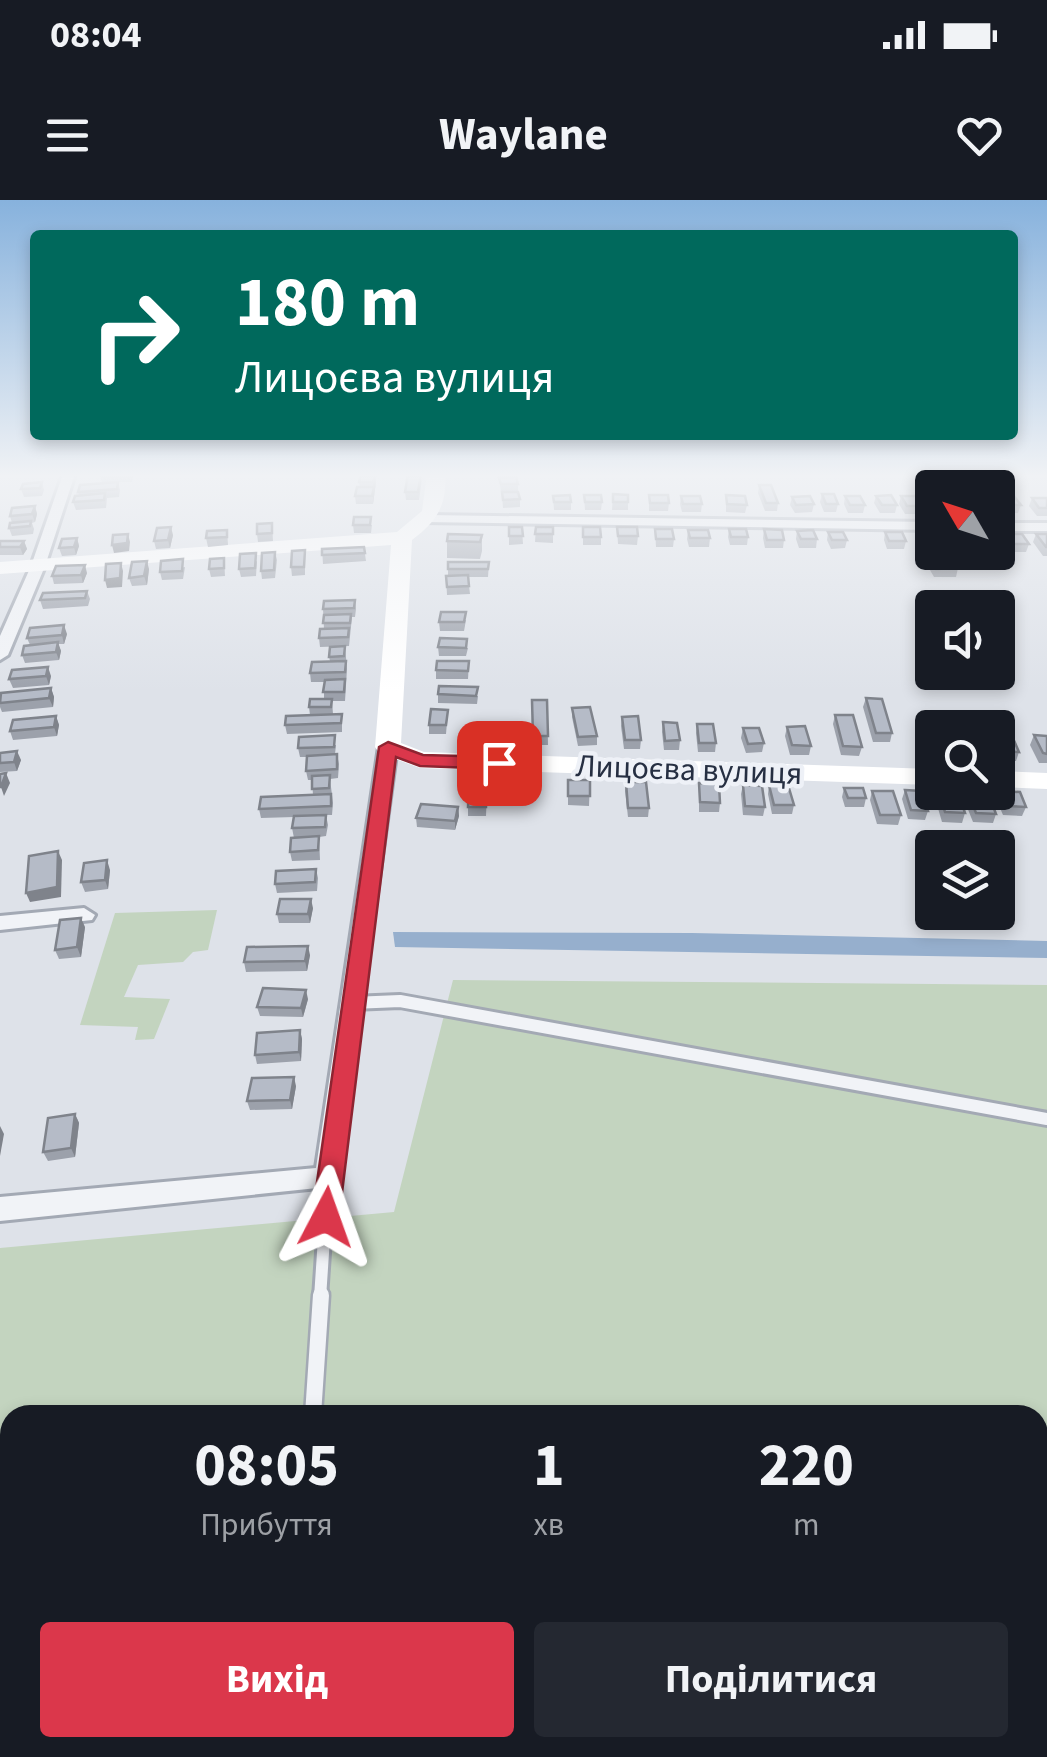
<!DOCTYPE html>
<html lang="uk">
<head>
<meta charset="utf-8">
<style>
  body { margin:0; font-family:"Source Sans 3",sans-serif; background:#242831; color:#f1f3f6; height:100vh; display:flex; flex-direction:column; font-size:38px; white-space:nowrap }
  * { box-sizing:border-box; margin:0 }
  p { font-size:32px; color:#9ea1a6 }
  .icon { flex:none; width:55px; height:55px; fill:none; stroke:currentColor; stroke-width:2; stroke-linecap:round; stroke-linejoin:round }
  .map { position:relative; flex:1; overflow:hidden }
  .panel { position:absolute; left:0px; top:1205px; width:1048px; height:352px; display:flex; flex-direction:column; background:#171b24; border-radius:30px 30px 0 0; box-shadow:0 5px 15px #0003 }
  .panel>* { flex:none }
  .guide { position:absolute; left:30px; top:30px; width:988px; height:210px; border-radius:10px; box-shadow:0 5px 15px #0003; background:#00695c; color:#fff; overflow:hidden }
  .needle { width:65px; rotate:309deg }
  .buttons { position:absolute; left:915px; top:270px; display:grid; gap:20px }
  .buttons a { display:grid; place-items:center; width:100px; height:100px; border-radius:10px; background:#171b24; box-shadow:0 5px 15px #0003; font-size:50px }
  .pin { position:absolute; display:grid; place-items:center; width:85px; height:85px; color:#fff; margin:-42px; border-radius:20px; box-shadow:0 5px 15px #0006 }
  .me { position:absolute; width:110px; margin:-55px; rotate:4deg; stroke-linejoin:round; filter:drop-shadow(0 0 8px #0008) }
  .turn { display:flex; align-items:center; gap:35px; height:210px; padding:0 40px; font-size:45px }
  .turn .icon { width:130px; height:130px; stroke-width:2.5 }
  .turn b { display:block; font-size:70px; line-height:85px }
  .eta { display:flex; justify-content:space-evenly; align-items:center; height:170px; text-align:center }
  .eta b { font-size:60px; font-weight:700; line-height:70px }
  .primary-button { display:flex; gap:20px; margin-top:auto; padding:20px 40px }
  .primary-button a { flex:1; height:115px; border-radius:10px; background:#db374b; color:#fff; font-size:40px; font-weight:700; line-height:115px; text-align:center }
  .primary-button a+a { background:#242831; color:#f1f3f6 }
  .status { display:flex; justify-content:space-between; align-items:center; height:70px; padding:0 50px; background:#171b24; direction:ltr }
  .status svg { height:28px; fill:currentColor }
  header { display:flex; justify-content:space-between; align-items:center; height:130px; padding:0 40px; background:#171b24; font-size:45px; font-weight:700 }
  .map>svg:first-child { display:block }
  .green { fill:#c3d4bf; fill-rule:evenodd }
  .water { fill:#96afcd }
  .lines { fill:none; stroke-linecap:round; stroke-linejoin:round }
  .lane-far1-casing { stroke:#a3a9b4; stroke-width:18 }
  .lane-casing { stroke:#a3a9b4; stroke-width:21 }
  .street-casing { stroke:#a3a9b4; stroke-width:6 }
  .lane-far1 { stroke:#f1f3f7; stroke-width:12 }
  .lane { stroke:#f1f3f7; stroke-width:16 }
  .street { fill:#f1f3f7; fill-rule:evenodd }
  .secondary { fill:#fff; fill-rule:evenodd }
  .wall { fill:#9ca1ab }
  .shaded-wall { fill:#7f838b }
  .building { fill:#b5bbc7; stroke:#7f838b; stroke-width:2.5 }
  .route { fill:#db374b; stroke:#8e2431; stroke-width:2.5 }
  .labels { text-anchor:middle; stroke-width:9; stroke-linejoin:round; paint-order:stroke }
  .street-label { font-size:32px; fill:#262f42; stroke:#eef1f7 }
</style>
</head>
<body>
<div class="status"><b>08:04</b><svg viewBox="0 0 49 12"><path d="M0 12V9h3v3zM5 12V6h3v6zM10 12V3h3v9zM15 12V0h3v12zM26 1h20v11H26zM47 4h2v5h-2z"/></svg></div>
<header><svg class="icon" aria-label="menu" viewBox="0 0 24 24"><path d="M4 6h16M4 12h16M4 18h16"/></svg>Waylane<svg class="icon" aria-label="heart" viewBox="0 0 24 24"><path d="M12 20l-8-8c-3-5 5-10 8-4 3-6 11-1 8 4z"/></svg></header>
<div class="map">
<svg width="1047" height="1557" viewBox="0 0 1047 1557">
  <rect width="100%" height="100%" fill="#dee2e9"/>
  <g class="green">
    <polygon points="217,710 208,750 193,752 183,762 138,765 124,797 170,799 154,839 135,840 138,827 80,825 115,713"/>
    <path d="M453,780L1047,785V1557H0V1048L394,1012ZM10,1215H1038V1548H10Z"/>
  </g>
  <polygon class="water" points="393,732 692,733 1047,741 1047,758 395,747"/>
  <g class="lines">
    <defs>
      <g id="lane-far1">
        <polyline points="352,803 400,801 1047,919"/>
        <polyline points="320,1098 328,978"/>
      </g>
      <g id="lane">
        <polyline points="313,1215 321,1095"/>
        <polyline points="291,1548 291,1557"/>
      </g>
      <g id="street">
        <polygon points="63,274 75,274 45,366 8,455 0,460 0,436 31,366"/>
        <polygon points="428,315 932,322 932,330 423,322 423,316"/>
        <rect x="998" y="323" width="49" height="8"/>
        <polygon points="388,542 397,547 337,986 0,1021 0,997 316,968 379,547"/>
        <polygon points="84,708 95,715 92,720 0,730 0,716"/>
      </g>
    </defs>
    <use href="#lane-far1" class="lane-far1-casing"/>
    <use href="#lane" class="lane-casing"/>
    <use href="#street" class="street-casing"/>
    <use href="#lane-far1" class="lane-far1"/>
    <use href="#lane" class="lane"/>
    <use href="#street" class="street"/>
    <g class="secondary">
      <path d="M427,274H445C447,306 437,321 412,340L401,543L424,552L932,569V585L420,568L379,553L375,547L391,345L0,374V362L397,332L422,311Z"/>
      <polygon points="998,571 1047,573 1047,589 998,587"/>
    </g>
  </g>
  <g class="wall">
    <polygon points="134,274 132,282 118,282 120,290 119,297 107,298 106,308 76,310 73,302 79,295 78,292 102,283 100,275"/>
    <polygon points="376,274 376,282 373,304 356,304 355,296 360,287 359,282"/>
    <polygon points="499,278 518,284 518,291 501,292"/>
    <polygon points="422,279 419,300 406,300 405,292"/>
    <polygon points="42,282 44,290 42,296 24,297 21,289"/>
    <polygon points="759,285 778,303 777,311 765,311 758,293"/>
    <polygon points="502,292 520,299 520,307 503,308"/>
    <polygon points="613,294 628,295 628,310 612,310"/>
    <polygon points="822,294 838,304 836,312 824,312 820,302"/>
    <polygon points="584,295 602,302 601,310 585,310"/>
    <polygon points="649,295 669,303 668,311 649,311"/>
    <polygon points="726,295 747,305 745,313 726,312"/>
    <polygon points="926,295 932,295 932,313 929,313 924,303"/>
    <polygon points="999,295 1021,305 1018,313 1003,313 998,305"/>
    <polygon points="553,296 571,302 571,310 554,310"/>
    <polygon points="681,296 702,304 701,312 682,312 680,304"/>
    <polygon points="845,296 865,305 863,313 848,313 844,304"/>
    <polygon points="876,296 897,305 895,313 880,313 874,303"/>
    <polygon points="901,296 922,306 920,314 905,314 899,304"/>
    <polygon points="792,297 814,304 812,312 795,313 790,305"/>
    <polygon points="1032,298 1047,298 1047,316 1037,316 1029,306"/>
    <polygon points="35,306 37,314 35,322 32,323 34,329 33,334 12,336 9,328 12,323 10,316"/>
    <polygon points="272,323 273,341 258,342 257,334"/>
    <polygon points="353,325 372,325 371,333 354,333"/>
    <polygon points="509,327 522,327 523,344 509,345"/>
    <polygon points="536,327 553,327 553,343 535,342"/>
    <polygon points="583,327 601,337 601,345 583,345"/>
    <polygon points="617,327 638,336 637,345 618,344"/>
    <polygon points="655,329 674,339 673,347 656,347"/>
    <polygon points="729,329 748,337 747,345 730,345 728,337"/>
    <polygon points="764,329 784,340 783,348 765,348 763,338"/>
    <polygon points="227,330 228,345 208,347 206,338"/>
    <polygon points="688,330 710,338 709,347 689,347 687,339"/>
    <polygon points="797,331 817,339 816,348 799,348 796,339"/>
    <polygon points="828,332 847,340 845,348 831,349 827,340"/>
    <polygon points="885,332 906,341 904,349 887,349 884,340"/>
    <polygon points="1007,334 1029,344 1026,352 1011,352 1005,342"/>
    <polygon points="1036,334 1047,334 1047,356 1043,356 1033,342"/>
    <polygon points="173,335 170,348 156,349 154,341"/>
    <polygon points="482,335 482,351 480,359 447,358 447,341"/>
    <polygon points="77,338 79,346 76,355 62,356 59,348"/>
    <polygon points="0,341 24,341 27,349 23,355 0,355"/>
    <polygon points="998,341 1001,347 998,355 985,355 984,352 998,352"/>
    <polygon points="364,347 366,361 323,364 322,349"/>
    <polygon points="305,350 305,375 292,376 291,367"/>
    <polygon points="275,352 277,360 275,378 262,379 261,371"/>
    <polygon points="224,358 225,376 211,377 209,369"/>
    <polygon points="257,361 256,376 241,377 239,369"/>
    <polygon points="932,361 958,368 956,377 934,377 930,370"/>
    <polygon points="489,362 488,377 468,377 470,394 447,395 446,376 448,376 448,369"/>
    <polygon points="185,367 183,379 162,380 160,372"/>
    <polygon points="149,369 147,385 132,386 129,378"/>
    <polygon points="87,373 83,383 54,384 52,376"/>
    <polygon points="87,391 90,399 88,406 43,409 40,400"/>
    <polygon points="355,400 356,409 355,417 352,417 349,446 320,447 319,438 324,429 323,409"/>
    <polygon points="466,420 464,431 440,431 439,422"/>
    <polygon points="67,434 64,444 58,444 61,451 59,460 25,463 22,455 30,445 27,438"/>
    <polygon points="345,446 347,469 345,501 332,501 333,514 342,514 342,532 287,534 285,525 310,515 309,507 324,499 324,482 311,482 310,473 330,461 329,457"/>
    <polygon points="438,447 468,448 466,456 439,456"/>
    <polygon points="469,461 468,479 436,479 436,470"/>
    <polygon points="51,476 49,485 13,488 9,479"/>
    <polygon points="51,488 54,497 53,507 2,512 0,507 0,498"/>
    <polygon points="438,494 478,496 477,504 438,503"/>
    <polygon points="866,498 892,533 890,542 873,542 863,507"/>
    <polygon points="532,500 547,500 548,545 533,545"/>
    <polygon points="572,508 597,536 597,545 578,546 572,517"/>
    <polygon points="448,510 446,534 429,534 429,525"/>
    <polygon points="835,515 862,547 859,556 841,555 833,524"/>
    <polygon points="56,516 59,525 57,536 13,540 10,531"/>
    <polygon points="622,517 641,540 640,549 624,549 621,526"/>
    <polygon points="663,522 680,540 679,550 664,550 662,532"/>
    <polygon points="697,524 716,543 715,552 698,552 696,533"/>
    <polygon points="992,526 1008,527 1019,552 1016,561 1000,561 998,555 998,528 991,528"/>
    <polygon points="787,527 811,546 809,555 790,555 785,536"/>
    <polygon points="743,528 764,543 762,552 746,553 741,538"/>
    <polygon points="1034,535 1047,536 1047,563 1039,563 1030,545"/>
    <polygon points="921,536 932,537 932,559 922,558 919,545"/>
    <polygon points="336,545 335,554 337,554 339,564 338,578 330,579 333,603 332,615 326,615 328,625 326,636 319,637 320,660 292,661 290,652 294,638 292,628 294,617 261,618 259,609 313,595 312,580 308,580 306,571 307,557 300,557 298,548"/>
    <polygon points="0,553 21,560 17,571 0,572"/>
    <polygon points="568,580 590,580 589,606 568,605"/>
    <polygon points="626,582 649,608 648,617 628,617 625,591"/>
    <polygon points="699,583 720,603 719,612 699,612"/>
    <polygon points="743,585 765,607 763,616 743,615 741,594"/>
    <polygon points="769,585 794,605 792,614 772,614 768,594"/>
    <polygon points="844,588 866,598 864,607 845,607 842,597"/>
    <polygon points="487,590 486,616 468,616 468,607"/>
    <polygon points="905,590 928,611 925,620 908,619 902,599"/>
    <polygon points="872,591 901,615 898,625 877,624 870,600"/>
    <polygon points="1000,591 1026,607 1022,616 1003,615 997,601"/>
    <polygon points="936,592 958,592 965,613 962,623 942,622 935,598"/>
    <polygon points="968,593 996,614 993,623 973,622 965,602"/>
    <polygon points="458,607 459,616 455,630 417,627 416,618"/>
    <polygon points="316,669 318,678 317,691 277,693 275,684"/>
    <polygon points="110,670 108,689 85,692 81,682"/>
    <polygon points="313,708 310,723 279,723 277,714"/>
    <polygon points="85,727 81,757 59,759 55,750"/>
    <polygon points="310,755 307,771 246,772 244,762"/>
    <polygon points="308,799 303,817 260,816 257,807"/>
    <polygon points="300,830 302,839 301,861 257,864 255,855"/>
    <polygon points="296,886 292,909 250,910 247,901"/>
    <polygon points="75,914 79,923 75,957 48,961 43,952"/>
  </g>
  <g class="shaded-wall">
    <polygon points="376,274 376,282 373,304 373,282"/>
    <polygon points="35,306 37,314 35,322 32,314"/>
    <polygon points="171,327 173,335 170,348 168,340"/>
    <polygon points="128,334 130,342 129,351 114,353 112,345"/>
    <polygon points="77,338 79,346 76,355 74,347"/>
    <polygon points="24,341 27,349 23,355 20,347"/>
    <polygon points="147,361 149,369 147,385 144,376"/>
    <polygon points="121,363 123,371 122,387 107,388 105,380"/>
    <polygon points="85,365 87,373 83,383 81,375"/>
    <polygon points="64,425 67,434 64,444 62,435"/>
    <polygon points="58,442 61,451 59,460 56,452"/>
    <polygon points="48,467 51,476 49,485 46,476"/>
    <polygon points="51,488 54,497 53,507 49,498"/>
    <polygon points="56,516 59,525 57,536 54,527"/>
    <polygon points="17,551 21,560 17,571 14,562"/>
    <polygon points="6,573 10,583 4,596 1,587"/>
    <polygon points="458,607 459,616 455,630 455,621"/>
    <polygon points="58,651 62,660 61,697 30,702 26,693"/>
    <polygon points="107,660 110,670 108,689 105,680"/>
    <polygon points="311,699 313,708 310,723 308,714"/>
    <polygon points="81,718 85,727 81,757 77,747"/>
    <polygon points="308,746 310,755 307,771 305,761"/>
    <polygon points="306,790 308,799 303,817 301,808"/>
    <polygon points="300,830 302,839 301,861 299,852"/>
    <polygon points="294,877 296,886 292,909 290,900"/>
    <polygon points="75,914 79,923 75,957 71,948"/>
    <polygon points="0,926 4,934 0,956"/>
  </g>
  <g class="building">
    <polygon points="361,274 376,274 373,282 359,282"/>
    <polygon points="408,274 421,274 418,292 405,292"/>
    <polygon points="516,277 518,284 501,284 499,278"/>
    <polygon points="42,282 40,288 21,289 23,284"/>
    <polygon points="118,282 117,289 78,292 80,285"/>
    <polygon points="759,285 771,285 778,303 766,303"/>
    <polygon points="357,287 374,287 372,296 355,296"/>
    <polygon points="502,292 518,292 520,299 503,300"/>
    <polygon points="105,293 104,300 73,302 75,296"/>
    <polygon points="613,294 628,295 628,302 613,302"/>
    <polygon points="822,294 834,294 838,304 826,304"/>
    <polygon points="570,295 571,302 554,302 553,296"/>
    <polygon points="584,295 601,295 602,302 585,302"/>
    <polygon points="649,295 668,295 669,303 650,303"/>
    <polygon points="726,295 745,296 747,305 727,304"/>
    <polygon points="891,295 897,305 882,305 876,296"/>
    <polygon points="926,295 932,295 932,305 931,305"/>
    <polygon points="999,295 1013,295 1021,305 1006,305"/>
    <polygon points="681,296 700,296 702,304 683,304"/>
    <polygon points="810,296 814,304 796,305 792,297"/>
    <polygon points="845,296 860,296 865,305 850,305"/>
    <polygon points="901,296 916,296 922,306 907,306"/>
    <polygon points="1032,298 1047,298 1047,308 1039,308"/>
    <polygon points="35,306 32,314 10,316 12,308"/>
    <polygon points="354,317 371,317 370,325 353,325"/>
    <polygon points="31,321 30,326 9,328 10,323"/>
    <polygon points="272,323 272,333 257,334 257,324"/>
    <polygon points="171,327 168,340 154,341 157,328"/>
    <polygon points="509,327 522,327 523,336 509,336"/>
    <polygon points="536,327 553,327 553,334 535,334"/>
    <polygon points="583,327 600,327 601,337 583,337"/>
    <polygon points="617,327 637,327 638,336 618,336"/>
    <polygon points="655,329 672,329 674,339 656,339"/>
    <polygon points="729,329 746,329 748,337 731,337"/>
    <polygon points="764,329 782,330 784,340 767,340"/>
    <polygon points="227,330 227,337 206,338 207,331"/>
    <polygon points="688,330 708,330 710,338 690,338"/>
    <polygon points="813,330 817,339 801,339 797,331"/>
    <polygon points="828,332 843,332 847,340 832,340"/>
    <polygon points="885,332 902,332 906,341 889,341"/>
    <polygon points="128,334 127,343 112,345 113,335"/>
    <polygon points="448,334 482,335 480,342 447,341"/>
    <polygon points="1007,334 1022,334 1029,344 1013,344"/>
    <polygon points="1036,334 1047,334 1047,347 1046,347"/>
    <polygon points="77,338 74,347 59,348 62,339"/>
    <polygon points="0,341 24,341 20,347 0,347"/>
    <polygon points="364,347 365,353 322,355 322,349"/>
    <polygon points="305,350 304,367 291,367 292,351"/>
    <polygon points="275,352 274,370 261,371 262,353"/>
    <polygon points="256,353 255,368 239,369 240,354"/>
    <polygon points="224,358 224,368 209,369 210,359"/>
    <polygon points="183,359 182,371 160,372 161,361"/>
    <polygon points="147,361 144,376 129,378 132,362"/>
    <polygon points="932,361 954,361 958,368 936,369"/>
    <polygon points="448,362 489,362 488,369 448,369"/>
    <polygon points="121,363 120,378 105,380 106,364"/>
    <polygon points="85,365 81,375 52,376 56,366"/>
    <polygon points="468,375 469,386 447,387 446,376"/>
    <polygon points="87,391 85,398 40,400 43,393"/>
    <polygon points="355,400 354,408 323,409 324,401"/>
    <polygon points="441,412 466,412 464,422 439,422"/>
    <polygon points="351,414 350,423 323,423 324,415"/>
    <polygon points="64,425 62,435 27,438 30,428"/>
    <polygon points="349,428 348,437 319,438 320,429"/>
    <polygon points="440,438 467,439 466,448 438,447"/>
    <polygon points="58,442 56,452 22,455 24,446"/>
    <polygon points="345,446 344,456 329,457 330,447"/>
    <polygon points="346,461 345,472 310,473 312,462"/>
    <polygon points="437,461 469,461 468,471 436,470"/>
    <polygon points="48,467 46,476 9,479 12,470"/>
    <polygon points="345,479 344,492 323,492 325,480"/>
    <polygon points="439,486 478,487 476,496 438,494"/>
    <polygon points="51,488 49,498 0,503 1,493"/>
    <polygon points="866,498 882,499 892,533 876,533"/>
    <polygon points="310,499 332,499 331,507 309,507"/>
    <polygon points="532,500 547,500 548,536 533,536"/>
    <polygon points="590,507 597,536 578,537 572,508"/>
    <polygon points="431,509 448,510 446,525 429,525"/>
    <polygon points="342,514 341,523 285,525 286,516"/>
    <polygon points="835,515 853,515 862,547 843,546"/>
    <polygon points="56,516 54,527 10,531 13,520"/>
    <polygon points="638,516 641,540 625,540 622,517"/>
    <polygon points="663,522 677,523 680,540 665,541"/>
    <polygon points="697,524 713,524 716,543 699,543"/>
    <polygon points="805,526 811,546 792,545 787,527"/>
    <polygon points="992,526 1008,527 1019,552 1003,551 998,539 998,528"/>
    <polygon points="743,528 759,528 764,543 748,544"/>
    <polygon points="335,535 334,547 298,548 299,537"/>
    <polygon points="1034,535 1047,536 1047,554 1043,553"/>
    <polygon points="921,536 932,537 932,550 925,549"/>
    <polygon points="17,551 14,562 0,563 0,553"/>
    <polygon points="337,554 337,569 306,571 307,556"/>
    <polygon points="6,573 1,587 0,587 0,574"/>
    <polygon points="330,575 329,588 312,589 312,576"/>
    <polygon points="469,580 487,580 486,607 468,607"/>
    <rect x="568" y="580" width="22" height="16"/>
    <polygon points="626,582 646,582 649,608 628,608"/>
    <polygon points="699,583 719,584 720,603 700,602"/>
    <polygon points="743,585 762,586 765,607 745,606"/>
    <polygon points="769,585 788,585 794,605 774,605"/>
    <polygon points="844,588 863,588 866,598 848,598"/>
    <polygon points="905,590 922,591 928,611 911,610"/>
    <polygon points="872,591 893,591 901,615 880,615"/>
    <polygon points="1000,591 1020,592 1026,607 1006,606"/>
    <polygon points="939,592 958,592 965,613 945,612"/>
    <polygon points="968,593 988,593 996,614 976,613"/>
    <polygon points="331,594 331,606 259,609 261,597"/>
    <polygon points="421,604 458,607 455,621 416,618"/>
    <polygon points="326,615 325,627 292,628 294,616"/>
    <polygon points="319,636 318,650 290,652 291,638"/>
    <polygon points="58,651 57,687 26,693 29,656"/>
    <polygon points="107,660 105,680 81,682 84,663"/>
    <polygon points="316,669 315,682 275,684 276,671"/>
    <polygon points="280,699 311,699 308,714 277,714"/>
    <polygon points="81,718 77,747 55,750 60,720"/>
    <polygon points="308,746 305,761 244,762 247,747"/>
    <polygon points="263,788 306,790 301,808 257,807"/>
    <polygon points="300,830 299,852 255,855 257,833"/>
    <polygon points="294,877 290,900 247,901 252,878"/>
    <polygon points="75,914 71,948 43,952 48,918"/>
  </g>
  <linearGradient id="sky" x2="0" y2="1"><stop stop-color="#87b2dd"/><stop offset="0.56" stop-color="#f0f2f5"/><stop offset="1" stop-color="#f0f2f5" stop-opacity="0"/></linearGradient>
  <rect width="1047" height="492" fill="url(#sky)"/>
  <polygon class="route" points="388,542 423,555 499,557 508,563 499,569 420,566 396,557 339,1017 335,1026 326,1029 316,1026 312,1017 379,547"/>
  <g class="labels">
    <g class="street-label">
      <text transform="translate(689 569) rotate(2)" y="11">Лицоєва вулиця</text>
    </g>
  </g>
</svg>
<div class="buttons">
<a><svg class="needle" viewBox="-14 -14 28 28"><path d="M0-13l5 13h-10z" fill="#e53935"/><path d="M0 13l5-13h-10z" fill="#9ea1a6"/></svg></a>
<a><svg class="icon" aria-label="sound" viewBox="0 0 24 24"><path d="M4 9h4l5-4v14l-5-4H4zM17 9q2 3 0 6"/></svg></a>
<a><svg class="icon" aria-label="search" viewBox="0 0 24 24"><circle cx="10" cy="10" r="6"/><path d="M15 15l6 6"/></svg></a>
<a><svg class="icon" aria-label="layers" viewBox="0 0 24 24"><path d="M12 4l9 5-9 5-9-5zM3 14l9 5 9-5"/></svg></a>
</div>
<div class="pin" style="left:499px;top:563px;background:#d93025"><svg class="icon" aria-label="arrive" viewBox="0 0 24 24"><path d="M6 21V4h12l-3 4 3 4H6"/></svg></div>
<svg class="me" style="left:326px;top:1017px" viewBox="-20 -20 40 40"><path d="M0-17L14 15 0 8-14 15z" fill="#db374b" stroke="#fff" stroke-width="4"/></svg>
<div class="guide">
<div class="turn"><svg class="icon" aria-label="right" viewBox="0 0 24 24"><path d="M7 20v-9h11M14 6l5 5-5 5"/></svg><div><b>180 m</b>Лицоєва вулиця</div></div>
</div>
<section class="panel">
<div class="eta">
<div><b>08:05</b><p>Прибуття</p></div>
<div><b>1</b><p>хв</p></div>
<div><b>220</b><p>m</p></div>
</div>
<div class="primary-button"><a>Вихід</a><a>Поділитися</a></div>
</section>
</div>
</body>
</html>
